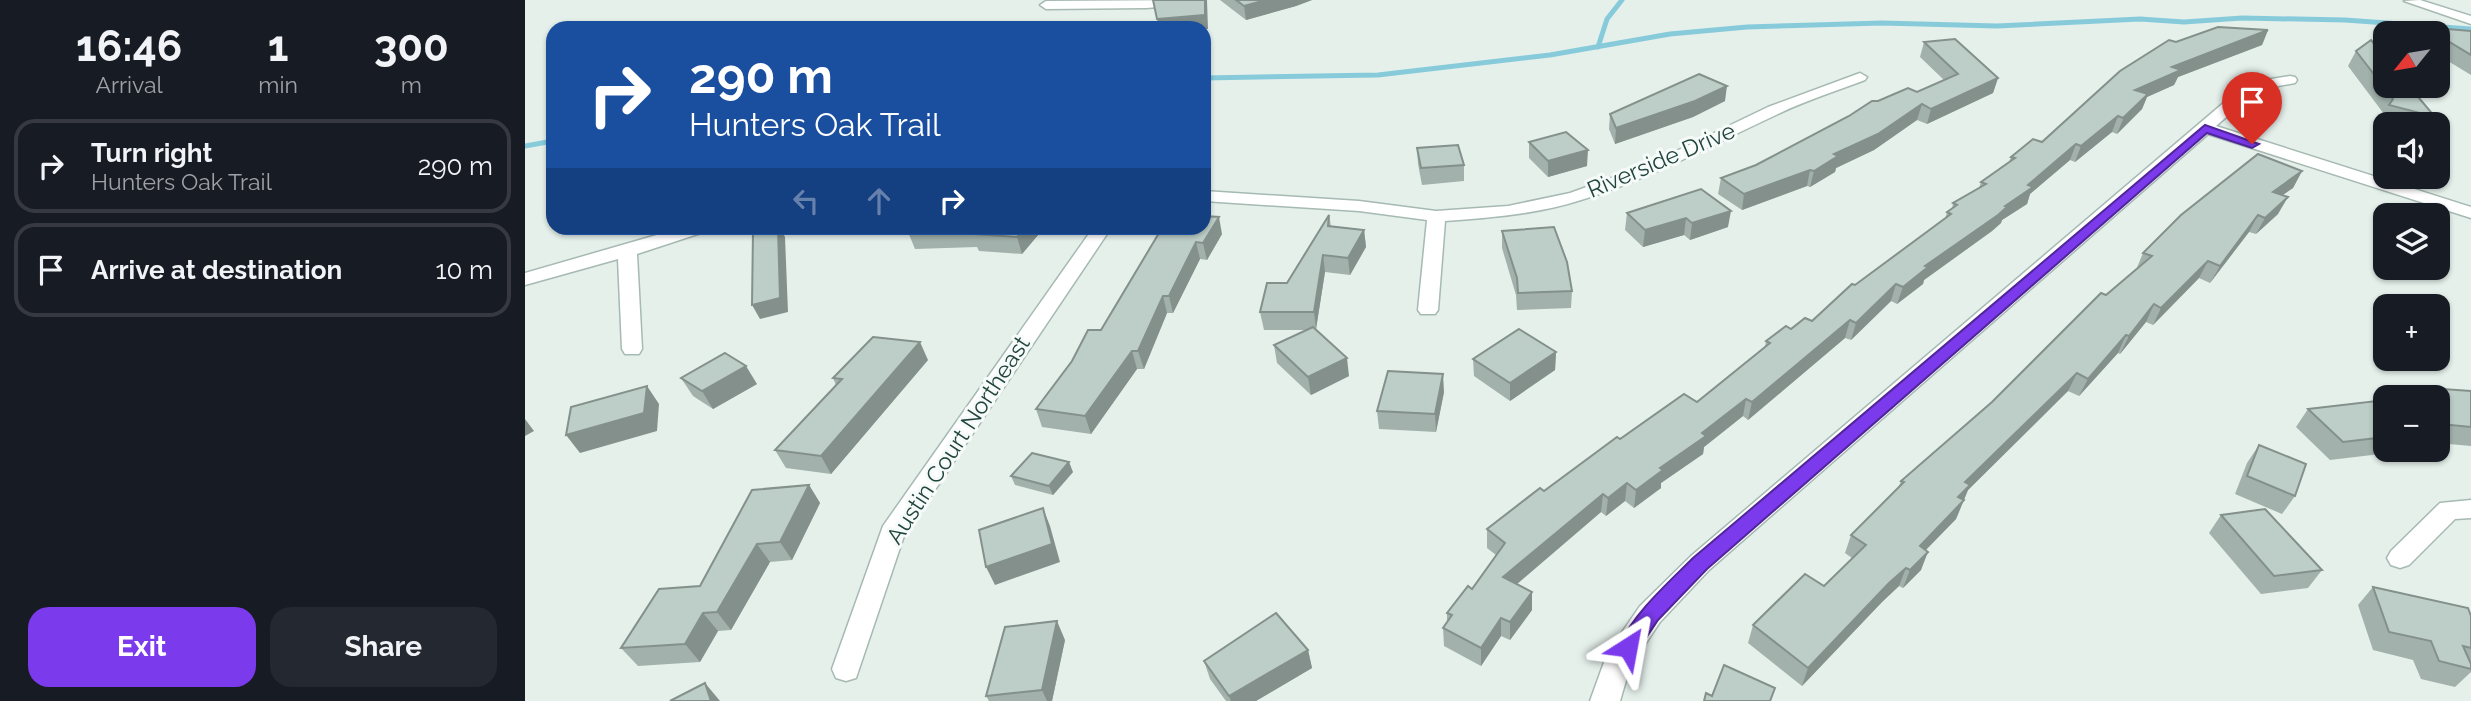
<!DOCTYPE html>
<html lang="en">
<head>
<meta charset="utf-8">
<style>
  body { margin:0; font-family:Raleway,sans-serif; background:#242831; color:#f1f3f6; height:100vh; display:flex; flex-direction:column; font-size:26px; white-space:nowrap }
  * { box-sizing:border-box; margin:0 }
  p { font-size:23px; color:#9ea1a6 }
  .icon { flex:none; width:38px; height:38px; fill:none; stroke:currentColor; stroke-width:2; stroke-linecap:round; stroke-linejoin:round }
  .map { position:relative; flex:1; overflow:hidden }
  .details { display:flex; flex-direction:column; background:#171b24; width:525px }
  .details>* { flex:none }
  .guide { position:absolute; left:21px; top:21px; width:665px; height:214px; border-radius:21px; box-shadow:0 2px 5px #0004; background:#1a4fa0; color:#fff; overflow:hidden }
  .needle { width:46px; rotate:240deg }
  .controls { position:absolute; left:1848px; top:21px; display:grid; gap:14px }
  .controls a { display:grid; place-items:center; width:77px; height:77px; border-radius:14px; background:#171b24; box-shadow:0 2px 5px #0004; font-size:35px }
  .pin { position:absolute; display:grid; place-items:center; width:60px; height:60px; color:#fff; margin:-72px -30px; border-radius:50% 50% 50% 0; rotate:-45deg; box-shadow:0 0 7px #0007 }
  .pin .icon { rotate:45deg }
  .me { position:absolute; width:77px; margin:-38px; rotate:34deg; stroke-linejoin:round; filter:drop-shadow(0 0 5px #0008) }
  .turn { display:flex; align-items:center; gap:24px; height:147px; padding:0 28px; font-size:32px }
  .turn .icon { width:91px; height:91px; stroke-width:2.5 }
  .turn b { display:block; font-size:49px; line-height:60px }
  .lanes { display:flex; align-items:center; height:66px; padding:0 28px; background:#0003; justify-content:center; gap:35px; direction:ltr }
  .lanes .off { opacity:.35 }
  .eta { display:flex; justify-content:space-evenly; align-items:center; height:119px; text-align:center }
  .eta b { font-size:42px; font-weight:700; line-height:49px }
  .primary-button { display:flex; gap:14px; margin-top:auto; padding:14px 28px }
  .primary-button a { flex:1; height:80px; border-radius:21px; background:#7c3aed; color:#fff; font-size:28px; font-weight:700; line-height:80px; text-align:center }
  .primary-button a+a { background:#242831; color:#f1f3f6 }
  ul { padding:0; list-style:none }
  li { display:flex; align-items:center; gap:21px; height:94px; margin:0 14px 10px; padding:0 14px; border:4px solid #363941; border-radius:21px }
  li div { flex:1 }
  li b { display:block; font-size:26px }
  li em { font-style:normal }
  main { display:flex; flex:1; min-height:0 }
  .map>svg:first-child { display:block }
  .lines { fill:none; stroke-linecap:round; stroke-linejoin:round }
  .stream { stroke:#87cbdb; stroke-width:5 }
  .street-casing { stroke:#a6b9b3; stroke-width:3 }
  .street { fill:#fff; fill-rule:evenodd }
  .wall { fill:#a2b1ab }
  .shaded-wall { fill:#84908b }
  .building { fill:#bccec7; stroke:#84908b; stroke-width:2 }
  .route { fill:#7c3aed; stroke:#51269a; stroke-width:2 }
  .labels { text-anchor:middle; stroke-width:6; stroke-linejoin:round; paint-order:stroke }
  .street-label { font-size:23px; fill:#21443c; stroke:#f6fbf9 }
</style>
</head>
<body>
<main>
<section class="details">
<div class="eta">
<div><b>16:46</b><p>Arrival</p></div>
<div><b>1</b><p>min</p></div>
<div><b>300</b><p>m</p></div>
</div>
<ul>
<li><svg class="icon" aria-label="right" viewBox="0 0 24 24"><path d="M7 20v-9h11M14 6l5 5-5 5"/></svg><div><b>Turn right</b><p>Hunters Oak Trail</p></div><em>290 m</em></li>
<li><svg class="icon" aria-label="arrive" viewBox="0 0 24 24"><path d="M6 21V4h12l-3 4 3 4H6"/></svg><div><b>Arrive at destination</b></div><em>10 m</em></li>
</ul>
<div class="primary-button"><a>Exit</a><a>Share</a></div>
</section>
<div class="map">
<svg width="1946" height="701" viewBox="0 0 1946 701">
  <rect width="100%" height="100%" fill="#e5f0eb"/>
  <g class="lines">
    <g class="stream">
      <polyline points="1073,47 1082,19 1097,0"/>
      <polyline points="679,78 853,75 1025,55 1145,34 1222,27 1357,23 1472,26 1615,19 1659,22 1717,18 1820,20 1946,29"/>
      <polyline points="0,146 28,141"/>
    </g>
    <defs>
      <g id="street">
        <polygon points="679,0 673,4 621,8 521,9 515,5 521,1"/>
        <polygon points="1895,0 1946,16 1946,24 1879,1"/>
        <path d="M1335,73L1342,77L1340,80C1311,91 1279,101 1251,115C1186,145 1125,179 1056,200C1012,214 966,218 920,221L913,310L910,314H896L893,310L902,220L834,211L679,201V191L834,201L911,211L983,206L1045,193L1092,176L1139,157L1243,107Z"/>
        <polygon points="1765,76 1770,77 1772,80 1770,83 1732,90 1691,126 1946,207 1946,218 1683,134 1184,570 1135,622 1105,667 1095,701 1065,701 1082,654 1115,606 1166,556 1722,83"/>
        <polygon points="156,228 182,228 179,232 112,254 117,349 114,354 100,354 97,349 93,259 0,285 0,273"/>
        <polygon points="568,228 586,228 379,536 331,678 321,681 311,678 307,669 358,526"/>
        <polygon points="1946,500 1946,518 1930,519 1884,565 1875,568 1866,565 1862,558 1866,551 1915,503"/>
      </g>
    </defs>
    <use href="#street" class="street-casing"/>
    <use href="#street" class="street"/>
  </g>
  <g class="wall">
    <polygon points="695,0 787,0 771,6 721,20"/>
    <polygon points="1898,27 1946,31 1946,75 1913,55 1913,33 1894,33"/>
    <polygon points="1743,30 1737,45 1653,77 1649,85 1622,97 1617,109 1592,134 1587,132 1550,162 1545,160 1505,194 1502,204 1477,220 1476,223 1467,231 1399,280 1398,284 1372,304 1366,301 1326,340 1320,338 1223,420 1218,416 1179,447 1178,454 1136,483 1136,488 1109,508 1100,501 1081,516 1076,512 992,584 1007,610 985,640 976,636 956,666 919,646 918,628 922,622 922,613 947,589 971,555 962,548 962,529 1095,439 1172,402 1240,347 1241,341 1266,329 1287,321 1330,285 1420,219 1422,212 1427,209 1428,203 1454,188 1456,182 1484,162 1486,157 1517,142 1651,42"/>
    <polygon points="1399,42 1473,78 1468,93 1402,124 1392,120 1349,150 1311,168 1310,172 1285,187 1282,186 1217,210 1193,194 1196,178 1231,165 1353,101 1392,92 1419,80 1395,57"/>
    <polygon points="1831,51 1910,117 1906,124 1869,124 1855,120 1859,114 1823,66"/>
    <polygon points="1200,101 1168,117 1090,144 1084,129 1085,114"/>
    <polygon points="1004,142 1062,166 1023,177 1004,158"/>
    <polygon points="892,148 939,165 939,181 897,185 893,164"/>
    <polygon points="1777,171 1768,188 1757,195 1753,214 1731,234 1724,232 1685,283 1674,278 1628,325 1621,322 1595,354 1593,353 1554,396 1543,391 1443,490 1431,519 1401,550 1396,570 1378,588 1374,586 1357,602 1277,686 1223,643 1228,625 1299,586 1327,558 1320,553 1326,535 1373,489 1376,481 1467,402 1581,295 1611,270 1618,253"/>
    <polygon points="1176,189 1203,227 1165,240 1159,235 1118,247 1100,230 1102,213"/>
    <polygon points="804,215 806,226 839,230 841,247 825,275 800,272 791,329 790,329 824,376 786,395 752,363 749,345 782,330 739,330 735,312 762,283"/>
    <polygon points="386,228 519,228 497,254 454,251 452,247 390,249 383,232"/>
    <polygon points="637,228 697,234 682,260 675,259 648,313 642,313 619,369 612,369 566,434 517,427 511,409 576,330"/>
    <polygon points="977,231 1047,291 1046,308 992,310 991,295 977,248"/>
    <polygon points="1031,352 1030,370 985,401 949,376 948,359"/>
    <polygon points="403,360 306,474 261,468 250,450 311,385 308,378"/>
    <polygon points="156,378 232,384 188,409 168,396"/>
    <polygon points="1946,391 1946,446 1913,443 1913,397 1868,397 1871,393"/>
    <polygon points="919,392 911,432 854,429 852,411"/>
    <polygon points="1860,400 1860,450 1889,450 1805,460 1771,427 1783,409"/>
    <polygon points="1734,445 1770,496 1757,514 1710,494 1722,463"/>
    <polygon points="548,472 528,495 490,485 486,476"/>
    <polygon points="284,485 295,503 267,560 245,562 206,630 193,631 175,662 113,666 96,648 175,586"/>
    <polygon points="1696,515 1797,570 1783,588 1736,594 1684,533"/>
    <polygon points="1848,587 1946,616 1946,672 1930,687 1896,679 1888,660 1848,650 1833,605"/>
    <polygon points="540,640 527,701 464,701 461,696"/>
    <polygon points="783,650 787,668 731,701 701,701 685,679 679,661"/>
  </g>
  <g class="shaded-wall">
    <polygon points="680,0 682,0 683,29 634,28 632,19"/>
    <polygon points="741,0 787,0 771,6 721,20 719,6"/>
    <polygon points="1743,30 1737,45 1653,77 1649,85 1622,97 1617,109 1592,134 1610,90 1647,67"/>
    <polygon points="1473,78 1468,93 1402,124 1406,109"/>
    <polygon points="1202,86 1200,101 1168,117 1090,144 1091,128"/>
    <polygon points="1397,104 1392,120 1349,150 1311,168 1310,172 1285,187 1289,171 1309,154"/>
    <polygon points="1593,116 1587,132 1550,162 1556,146"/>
    <polygon points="1551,144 1545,160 1505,194 1502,204 1477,220 1476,223 1467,231 1399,280 1398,284 1372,304 1378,287 1400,266 1503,185"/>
    <polygon points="1063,150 1062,166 1023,177 1023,161"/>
    <polygon points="1285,170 1282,186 1217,210 1219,194"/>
    <polygon points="1777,171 1768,188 1739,208 1748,192"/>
    <polygon points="1763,197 1753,214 1731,234 1740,218"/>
    <polygon points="1206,211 1203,227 1165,240 1167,223"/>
    <polygon points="1733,215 1724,232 1685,283 1695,266"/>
    <polygon points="694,217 697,234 682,260 678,243"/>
    <polygon points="1161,218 1159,235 1118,247 1120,230"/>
    <polygon points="253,228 255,228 260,237 263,312 235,319 227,305"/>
    <polygon points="500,228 519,228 497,254 492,237"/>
    <polygon points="839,230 841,247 825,275 823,258"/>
    <polygon points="671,242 675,259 648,313 644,296"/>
    <polygon points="798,255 800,272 791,329 789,312"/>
    <polygon points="1683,261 1674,278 1628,325 1636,308"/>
    <polygon points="1371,284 1366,301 1326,340 1331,323"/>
    <polygon points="638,296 642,313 619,369 613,351"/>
    <polygon points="1629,304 1621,322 1595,354 1604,336"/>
    <polygon points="1325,320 1320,338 1223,420 1227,402"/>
    <polygon points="1601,335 1593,353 1554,396 1563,379"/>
    <polygon points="395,342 403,360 306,474 296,456"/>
    <polygon points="607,351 612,369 566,434 560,416"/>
    <polygon points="1031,352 1030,370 985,401 985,383"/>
    <polygon points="822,358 824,376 786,395 783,377"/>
    <polygon points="221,366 232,384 188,409 177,391"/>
    <polygon points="1552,373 1543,391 1443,490 1431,519 1387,564 1395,546 1440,482"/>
    <polygon points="918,374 919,392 911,432 910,414"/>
    <polygon points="122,386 134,404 132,431 55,453 41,435"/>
    <polygon points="1221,399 1218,416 1179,447 1178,454 1136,483 1136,488 1109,508 1111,490 1177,433"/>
    <polygon points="0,419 9,431 0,436"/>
    <polygon points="544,462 548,472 528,495 524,486"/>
    <polygon points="1102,483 1100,501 1081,516 1083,498"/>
    <polygon points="284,485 295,503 267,560 255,542"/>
    <polygon points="1078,494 1076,512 978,596 978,577"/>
    <polygon points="518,508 525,526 535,562 470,585 461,567"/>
    <polygon points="232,544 245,562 206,630 192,612"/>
    <polygon points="1403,552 1396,570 1378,588 1385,570"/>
    <polygon points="1381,568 1374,586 1357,602 1277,686 1283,668 1364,583"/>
    <polygon points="1007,592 1007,610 985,640 985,622"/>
    <polygon points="178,613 193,631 175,662 160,644"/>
    <polygon points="976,618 976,636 956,666 956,648"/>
    <polygon points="532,621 540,640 527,701 522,701 517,690"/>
    <polygon points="783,650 787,668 731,701 706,701 704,696"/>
    <polygon points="180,683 195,701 186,701"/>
  </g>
  <g class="building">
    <polygon points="628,0 680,0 680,15 632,19"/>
    <polygon points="711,0 741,0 719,6"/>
    <polygon points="1693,27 1743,30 1647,67 1656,70 1610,90 1623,94 1598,118 1593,116 1556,146 1551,144 1503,185 1508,187 1480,206 1482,207 1473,215 1400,266 1403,267 1378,287 1371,284 1331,323 1325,320 1227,402 1221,399 1177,433 1181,436 1135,468 1138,470 1111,490 1102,483 1083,498 1078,494 978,577 1007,592 985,622 976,618 956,648 918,628 927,615 922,613 943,586 947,589 980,543 962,529 1015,488 1019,491 1092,437 1095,439 1159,394 1172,402 1245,343 1241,341 1261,326 1266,329 1280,318 1287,321 1327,284 1330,285 1426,214 1422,212 1432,205 1428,203 1461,184 1456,182 1490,158 1486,157 1508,139 1517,142 1595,71 1644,40 1651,42"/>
    <polygon points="1898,27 1946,31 1946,55 1913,35 1913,33 1909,33"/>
    <polygon points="1430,39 1473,78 1406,109 1397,104 1353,134 1309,154 1313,156 1289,171 1285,170 1219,194 1196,178 1231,165 1324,116 1347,101 1353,101 1383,88 1392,92 1433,74 1399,42"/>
    <polygon points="1846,40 1860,57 1860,86 1884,86 1910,117 1864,105 1868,99 1831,51"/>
    <polygon points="1174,74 1202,86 1170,101 1091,128 1085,114"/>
    <polygon points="1041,132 1063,150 1023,161 1004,142"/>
    <polygon points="933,145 939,165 896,168 892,148"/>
    <polygon points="1733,154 1777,171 1748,192 1763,197 1740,218 1733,215 1695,266 1683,261 1636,308 1629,304 1604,336 1601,335 1563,379 1552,373 1440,482 1445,485 1433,497 1439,500 1395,546 1403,552 1385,570 1381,568 1364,583 1283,668 1228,625 1280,574 1299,586 1341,545 1326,535 1379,482 1376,481 1467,402 1576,293 1581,295 1627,256 1618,253 1656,215"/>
    <polygon points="1176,189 1206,211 1167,223 1161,218 1120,230 1102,213"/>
    <polygon points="804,215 803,226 839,230 823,258 798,255 789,312 735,312 742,283 762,283"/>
    <polygon points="679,216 694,217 678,243 671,242 644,296 638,296 613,351 607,351 560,416 511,409 547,361 563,330 576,330 637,228 679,228"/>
    <polygon points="1029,227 1042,262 1047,291 993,293 992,278 977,231"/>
    <polygon points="237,228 253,228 255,298 227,305 228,230"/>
    <polygon points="386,228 500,228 492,237 448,234 452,230 383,232"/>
    <polygon points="788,327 822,358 783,377 749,345"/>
    <polygon points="994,329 1031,352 985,383 948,359"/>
    <polygon points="348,337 395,342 296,456 250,450 317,379 308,378"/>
    <polygon points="200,353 221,366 177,391 156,378"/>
    <polygon points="863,371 918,374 910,414 852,411"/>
    <polygon points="122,386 119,413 41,435 46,407"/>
    <polygon points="1918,389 1946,391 1946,427 1916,424 1922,429 1913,430 1913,397 1875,397 1871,393"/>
    <polygon points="1860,400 1860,437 1818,442 1783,409"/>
    <polygon points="1734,445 1781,464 1770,496 1722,476"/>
    <polygon points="507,453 544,462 524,486 486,476"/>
    <polygon points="284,485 255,542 232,544 192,612 178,613 160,644 96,648 134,589 175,586 227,490"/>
    <polygon points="518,508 527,544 461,567 454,530"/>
    <polygon points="1740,509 1797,570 1749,576 1696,515"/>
    <polygon points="1848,587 1943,608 1946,616 1946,648 1938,646 1946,664 1946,669 1914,661 1906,641 1864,632"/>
    <polygon points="751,613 783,650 704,696 679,661"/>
    <polygon points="532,621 517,690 461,696 480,627"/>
    <polygon points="1199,665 1250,688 1245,701 1179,701 1181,693 1187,696"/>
    <polygon points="180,683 186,701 145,701"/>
  </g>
  <path class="route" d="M1680,125L1734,144L1727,148L1682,133L1182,569L1133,620L1111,653L1103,656L1096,653L1093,647C1110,612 1141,585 1168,558Z"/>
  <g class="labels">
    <g class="street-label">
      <text transform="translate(1136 160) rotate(-23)" y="8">Riverside Drive</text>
      <text transform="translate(433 440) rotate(-57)" y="8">Austin Court Northeast</text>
    </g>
  </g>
</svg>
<div class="controls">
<a><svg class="needle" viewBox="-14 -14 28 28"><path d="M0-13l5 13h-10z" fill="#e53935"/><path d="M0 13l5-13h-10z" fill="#9ea1a6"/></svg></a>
<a><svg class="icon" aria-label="sound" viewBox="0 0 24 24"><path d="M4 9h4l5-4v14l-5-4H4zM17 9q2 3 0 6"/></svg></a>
<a><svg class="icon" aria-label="layers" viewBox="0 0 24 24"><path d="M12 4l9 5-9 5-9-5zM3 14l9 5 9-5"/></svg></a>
<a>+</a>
<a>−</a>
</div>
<div class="pin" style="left:1727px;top:144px;background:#d93025"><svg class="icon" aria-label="arrive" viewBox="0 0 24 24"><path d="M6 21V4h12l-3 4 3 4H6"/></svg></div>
<svg class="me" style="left:1103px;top:647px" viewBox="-20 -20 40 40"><path d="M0-17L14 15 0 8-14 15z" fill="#7c3aed" stroke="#fff" stroke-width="4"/></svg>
<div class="guide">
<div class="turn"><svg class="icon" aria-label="right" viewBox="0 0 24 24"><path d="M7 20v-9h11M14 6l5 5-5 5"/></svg><div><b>290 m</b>Hunters Oak Trail</div></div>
<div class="lanes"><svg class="icon off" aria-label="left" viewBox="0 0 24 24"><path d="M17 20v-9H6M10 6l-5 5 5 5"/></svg><svg class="icon off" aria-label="ahead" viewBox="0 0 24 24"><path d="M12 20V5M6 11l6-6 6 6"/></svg><svg class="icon" aria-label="right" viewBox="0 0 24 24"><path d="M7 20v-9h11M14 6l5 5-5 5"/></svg></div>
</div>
</div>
</main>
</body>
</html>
